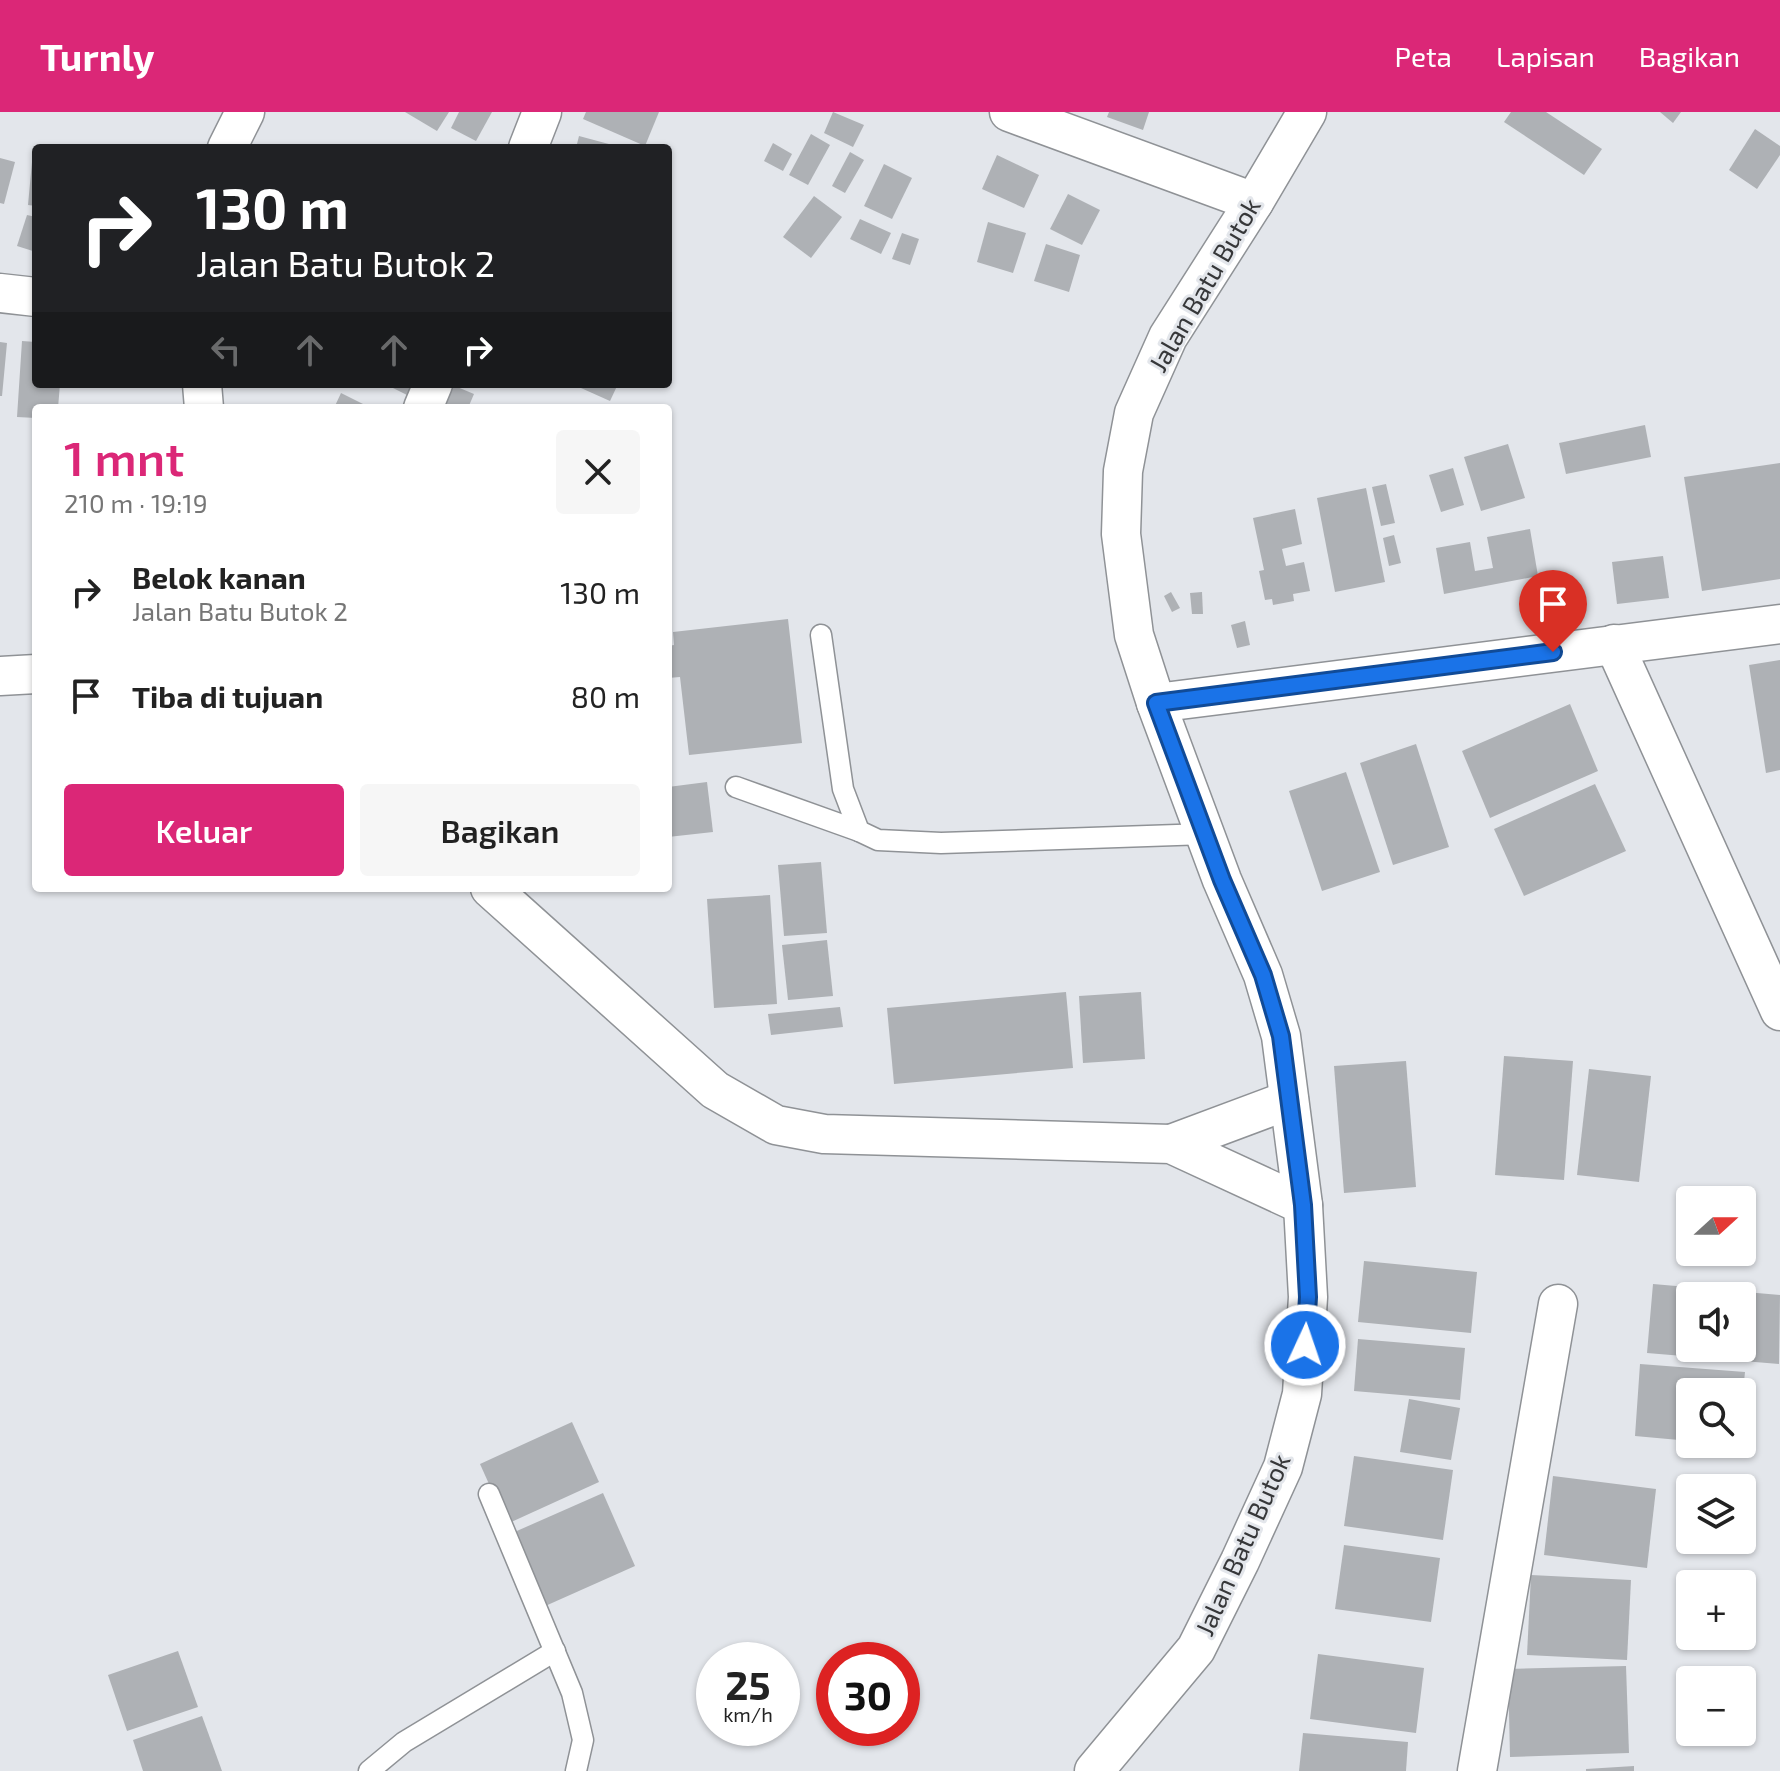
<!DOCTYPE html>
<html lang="id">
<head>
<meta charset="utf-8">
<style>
  body { margin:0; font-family:"Exo 2",sans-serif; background:#f6f6f6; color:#222; height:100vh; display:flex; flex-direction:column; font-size:30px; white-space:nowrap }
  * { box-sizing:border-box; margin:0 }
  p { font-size:26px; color:#767676 }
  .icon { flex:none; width:44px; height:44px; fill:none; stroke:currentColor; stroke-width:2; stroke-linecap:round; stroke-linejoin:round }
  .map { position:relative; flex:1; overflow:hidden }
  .panel { position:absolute; left:32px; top:292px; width:640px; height:488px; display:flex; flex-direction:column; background:#fff; border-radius:8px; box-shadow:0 2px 6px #0004 }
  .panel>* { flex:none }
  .banner { position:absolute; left:32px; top:32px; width:640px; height:244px; border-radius:8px; box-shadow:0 2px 6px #0004; background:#202124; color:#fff; overflow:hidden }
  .needle { width:52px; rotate:69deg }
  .buttons { position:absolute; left:1676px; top:1074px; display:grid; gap:16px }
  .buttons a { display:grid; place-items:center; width:80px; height:80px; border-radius:8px; background:#fff; box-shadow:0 2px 6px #0004; font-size:40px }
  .speed { position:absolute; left:696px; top:1530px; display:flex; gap:16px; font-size:40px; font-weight:700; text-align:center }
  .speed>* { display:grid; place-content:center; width:104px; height:104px; border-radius:50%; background:#fff; box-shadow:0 2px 6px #0004; line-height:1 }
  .speed small { font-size:20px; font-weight:400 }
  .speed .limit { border:12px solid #d22; background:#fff; color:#111 }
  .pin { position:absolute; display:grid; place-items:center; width:68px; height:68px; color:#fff; margin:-82px -34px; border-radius:50% 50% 50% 0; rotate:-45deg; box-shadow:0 0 8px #0007 }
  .pin .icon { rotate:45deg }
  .me { position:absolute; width:88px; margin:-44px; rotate:3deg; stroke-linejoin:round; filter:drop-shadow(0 0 6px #0008) }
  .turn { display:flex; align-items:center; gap:28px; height:168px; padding:0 32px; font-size:36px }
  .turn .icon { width:104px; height:104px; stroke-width:2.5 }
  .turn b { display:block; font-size:56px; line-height:68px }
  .lanes { display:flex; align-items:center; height:76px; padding:0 32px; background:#0003; justify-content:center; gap:40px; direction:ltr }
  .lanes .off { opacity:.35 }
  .round { display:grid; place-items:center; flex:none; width:84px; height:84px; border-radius:8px; background:#f6f6f6 }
  .head { display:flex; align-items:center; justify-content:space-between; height:136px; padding:0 32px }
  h1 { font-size:48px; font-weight:600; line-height:60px; color:#db2777 }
  .action { display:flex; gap:16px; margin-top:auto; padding:16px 32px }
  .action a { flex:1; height:92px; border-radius:8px; background:#db2777; color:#fff; font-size:32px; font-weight:600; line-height:92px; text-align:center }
  .action a+a { background:#f6f6f6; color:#222 }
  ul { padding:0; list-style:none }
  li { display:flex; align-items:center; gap:24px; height:104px; padding:0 32px }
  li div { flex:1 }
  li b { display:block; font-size:30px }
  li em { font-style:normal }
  header { display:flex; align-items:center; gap:48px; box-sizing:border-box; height:112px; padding:0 40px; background:#db2777; color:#fff }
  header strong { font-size:38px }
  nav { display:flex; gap:44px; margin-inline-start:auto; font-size:28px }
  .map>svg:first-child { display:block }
  .building { fill:#aeb1b5; fill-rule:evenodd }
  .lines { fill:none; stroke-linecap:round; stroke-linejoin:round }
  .lane-casing { stroke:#8f9296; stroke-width:23 }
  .street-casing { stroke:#8f9296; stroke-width:41 }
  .lane { stroke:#fff; stroke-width:20 }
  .street { stroke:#fff; stroke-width:38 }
  .route-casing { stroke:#114b97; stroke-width:20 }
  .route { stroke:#1a73e8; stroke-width:14 }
  .labels { text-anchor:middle; stroke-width:6; stroke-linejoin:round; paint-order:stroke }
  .street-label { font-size:26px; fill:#363739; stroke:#e3e6eb }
</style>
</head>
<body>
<header>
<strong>Turnly</strong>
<nav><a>Peta</a><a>Lapisan</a><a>Bagikan</a></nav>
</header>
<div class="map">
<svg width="1780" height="1659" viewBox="0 0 1780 1659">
  <rect width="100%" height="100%" fill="#e3e6eb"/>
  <g class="building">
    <polygon points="405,0 449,0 437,19"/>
    <polygon points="459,0 492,0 476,29 451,16"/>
    <polygon points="586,0 659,0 645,34 583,7"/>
    <polygon points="833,0 864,13 853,35 824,21"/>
    <polygon points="1109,0 1149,0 1143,18 1107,5"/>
    <polygon points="1511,0 1546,0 1602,37 1584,63 1504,10"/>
    <polygon points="1660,0 1681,0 1673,11"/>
    <polygon points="1755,17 1780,34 1780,43 1757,77 1729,58"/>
    <polygon points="811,22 830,33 808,73 789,63"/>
    <polygon points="579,24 620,35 620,36 576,36"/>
    <polygon points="773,31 792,42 783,59 764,49"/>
    <polygon points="850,40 864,48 845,81 832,74"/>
    <polygon points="997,43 1039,63 1024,96 982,77"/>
    <polygon points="0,46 15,50 4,92 0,91"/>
    <polygon points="32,50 36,50 36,94 28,93"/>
    <polygon points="884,52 912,66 892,107 864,94"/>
    <polygon points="1068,82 1100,98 1082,133 1050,117"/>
    <polygon points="814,84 842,105 811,146 783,125"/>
    <polygon points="27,103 36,105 36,140 17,134"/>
    <polygon points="860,107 891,121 881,142 850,127"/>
    <polygon points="988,110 1026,121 1013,161 977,150"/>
    <polygon points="902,121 919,127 910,153 892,147"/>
    <polygon points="1046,132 1080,143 1069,180 1034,169"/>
    <polygon points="22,229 36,230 36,272 60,272 58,296 36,296 36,306 17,305"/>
    <polygon points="0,230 7,231 2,284 0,284"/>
    <polygon points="385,272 420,272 413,286"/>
    <polygon points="450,272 474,282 468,296 439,296"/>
    <polygon points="572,272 618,272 610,289"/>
    <polygon points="341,281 371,296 334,296"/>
    <polygon points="1645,313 1651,345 1566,362 1559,331"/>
    <polygon points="1508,332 1525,386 1481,399 1464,345"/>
    <polygon points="1780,351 1780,467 1702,479 1684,365"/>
    <polygon points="1453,356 1464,393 1441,400 1429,363"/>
    <polygon points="1386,372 1395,411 1381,414 1372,375"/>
    <polygon points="1366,376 1385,470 1335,480 1317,386"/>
    <polygon points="1295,397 1302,432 1282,437 1286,454 1304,450 1310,479 1293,482 1294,489 1273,493 1272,487 1265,488 1259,459 1264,458 1253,406"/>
    <polygon points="1530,417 1538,464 1444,482 1436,436 1470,430 1475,459 1493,456 1487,425"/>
    <polygon points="1394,423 1401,451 1389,454 1383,426"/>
    <polygon points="1663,444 1669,486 1617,492 1612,450"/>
    <polygon points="1171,480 1180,496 1172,500 1164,484"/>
    <polygon points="1202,480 1203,502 1192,502 1190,481"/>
    <polygon points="788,507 802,631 689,643 680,565 668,566 668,534 674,533 673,520"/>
    <polygon points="1245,509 1250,533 1237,536 1231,513"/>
    <polygon points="1780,548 1780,658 1766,661 1749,553"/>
    <polygon points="1570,592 1598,659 1490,706 1462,639"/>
    <polygon points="1416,632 1449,735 1393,753 1360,651"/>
    <polygon points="1346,660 1380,760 1322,779 1289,679"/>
    <polygon points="707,670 713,720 668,725 668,675"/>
    <polygon points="1595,672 1626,739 1524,784 1494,717"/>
    <polygon points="821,750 827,821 784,824 778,753"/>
    <polygon points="770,783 777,892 714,896 707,787"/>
    <polygon points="827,828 833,884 788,888 782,833"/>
    <polygon points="1066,880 1073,956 894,972 887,896"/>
    <polygon points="1141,880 1145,947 1083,951 1079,884"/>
    <polygon points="840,895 843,915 771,923 768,902"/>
    <polygon points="1504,944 1573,949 1564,1068 1495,1063"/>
    <polygon points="1406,949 1416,1075 1344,1081 1334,954"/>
    <polygon points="1589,957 1651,964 1639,1070 1577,1063"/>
    <polygon points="1364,1149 1477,1160 1471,1221 1358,1210"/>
    <path d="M1653,1172L1780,1183L1779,1252L1647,1241ZM1690,1184H1742V1236H1690Z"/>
    <polygon points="1358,1227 1465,1236 1460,1288 1354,1279"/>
    <polygon points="1640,1252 1745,1260 1743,1280 1690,1280 1690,1329 1635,1324"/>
    <polygon points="1409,1287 1460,1296 1451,1348 1400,1340"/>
    <polygon points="572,1310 599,1370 507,1412 480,1352"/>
    <polygon points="1354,1344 1453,1358 1443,1428 1344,1414"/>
    <polygon points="1553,1364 1656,1377 1647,1456 1544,1443"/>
    <polygon points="603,1381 635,1454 543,1495 510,1422"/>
    <polygon points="1344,1433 1440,1446 1431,1510 1335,1497"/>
    <polygon points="1531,1463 1631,1468 1627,1548 1527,1543"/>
    <polygon points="178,1539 198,1595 127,1619 108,1563"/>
    <polygon points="1318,1542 1424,1556 1416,1621 1310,1607"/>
    <polygon points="1626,1554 1629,1641 1510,1645 1508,1557"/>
    <polygon points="202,1604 222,1659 143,1659 133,1628"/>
    <polygon points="1303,1621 1408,1630 1406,1659 1299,1659"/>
    <polygon points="1634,1654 1634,1659 1586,1659 1586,1657"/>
  </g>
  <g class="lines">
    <defs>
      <g id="lane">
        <polyline points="821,523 843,677 859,719 878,728 941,731 1206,722"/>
        <polyline points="736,675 859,719"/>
        <polyline points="489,1382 572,1581 583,1628 576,1659"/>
        <polyline points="369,1659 404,1630 555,1539"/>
      </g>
      <g id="street">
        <polyline points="1009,0 1254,90"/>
        <polyline points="227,36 245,0"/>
        <polyline points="528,36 542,0"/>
        <polyline points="0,181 36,185"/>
        <polyline points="202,272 204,296"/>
        <polyline points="423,296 433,272"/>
        <polyline points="1614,532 1780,899"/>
        <polyline points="0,564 36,562"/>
        <polyline points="1156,591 1780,512"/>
        <polyline points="490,776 715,978 776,1013 824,1022 1171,1032 1303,1093"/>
        <polyline points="1171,1032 1289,988"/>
        <polyline points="1094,1659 1196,1537 1240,1449 1283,1355 1302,1282 1308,1185 1303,1093 1281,924 1263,863 1222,768 1156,591 1134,523 1121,422 1123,359 1134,301 1168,225 1254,90 1307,0"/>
        <polyline points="1477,1659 1558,1192"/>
      </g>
    </defs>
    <use href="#lane" class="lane-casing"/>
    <use href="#street" class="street-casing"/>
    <use href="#lane" class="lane"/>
    <use href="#street" class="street"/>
  </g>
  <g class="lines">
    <defs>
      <polyline id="route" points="1305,1233 1308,1185 1303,1093 1281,924 1263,863 1222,768 1156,591 1553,540"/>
    </defs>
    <use href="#route" class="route-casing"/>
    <use href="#route" class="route"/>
  </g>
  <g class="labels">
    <g class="street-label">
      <text transform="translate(1205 173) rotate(-60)" y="9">Jalan Batu Butok</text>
      <text transform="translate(1243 1433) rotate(-66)" y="9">Jalan Batu Butok</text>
    </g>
  </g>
</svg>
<div class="buttons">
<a><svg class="needle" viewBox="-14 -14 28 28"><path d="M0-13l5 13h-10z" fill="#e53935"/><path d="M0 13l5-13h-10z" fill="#767676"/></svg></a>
<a><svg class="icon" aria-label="sound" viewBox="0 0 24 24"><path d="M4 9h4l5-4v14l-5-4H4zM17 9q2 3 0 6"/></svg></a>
<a><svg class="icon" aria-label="search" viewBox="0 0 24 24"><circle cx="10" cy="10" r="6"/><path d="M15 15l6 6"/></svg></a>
<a><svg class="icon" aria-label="layers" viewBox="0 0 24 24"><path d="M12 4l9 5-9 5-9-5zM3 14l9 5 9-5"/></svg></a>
<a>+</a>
<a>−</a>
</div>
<div class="speed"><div>25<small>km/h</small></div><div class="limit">30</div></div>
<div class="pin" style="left:1553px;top:540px;background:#d93025"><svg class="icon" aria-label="arrive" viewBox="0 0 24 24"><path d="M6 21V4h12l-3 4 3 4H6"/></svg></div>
<svg class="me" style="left:1305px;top:1233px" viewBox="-20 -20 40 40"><circle r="17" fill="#1a73e8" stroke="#fff" stroke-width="3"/><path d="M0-11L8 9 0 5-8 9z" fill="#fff"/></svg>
<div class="banner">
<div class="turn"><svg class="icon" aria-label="right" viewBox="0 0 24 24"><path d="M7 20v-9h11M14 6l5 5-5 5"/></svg><div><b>130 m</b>Jalan Batu Butok 2</div></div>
<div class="lanes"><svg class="icon off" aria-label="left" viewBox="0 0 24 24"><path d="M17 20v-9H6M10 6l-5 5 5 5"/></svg><svg class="icon off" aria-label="ahead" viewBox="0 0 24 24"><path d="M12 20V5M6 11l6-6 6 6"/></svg><svg class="icon off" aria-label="ahead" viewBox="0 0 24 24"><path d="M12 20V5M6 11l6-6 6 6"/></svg><svg class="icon" aria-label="right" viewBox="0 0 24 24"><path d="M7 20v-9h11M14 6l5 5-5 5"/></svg></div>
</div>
<section class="panel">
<div class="head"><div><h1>1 mnt</h1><p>210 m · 19:19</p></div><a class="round"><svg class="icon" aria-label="close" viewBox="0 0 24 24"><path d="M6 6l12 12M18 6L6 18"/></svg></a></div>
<ul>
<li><svg class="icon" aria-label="right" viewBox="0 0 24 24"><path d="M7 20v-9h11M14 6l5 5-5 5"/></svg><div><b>Belok kanan</b><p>Jalan Batu Butok 2</p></div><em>130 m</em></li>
<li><svg class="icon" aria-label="arrive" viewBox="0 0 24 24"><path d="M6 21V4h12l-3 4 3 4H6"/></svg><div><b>Tiba di tujuan</b></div><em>80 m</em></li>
</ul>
<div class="action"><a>Keluar</a><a>Bagikan</a></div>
</section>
</div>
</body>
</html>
